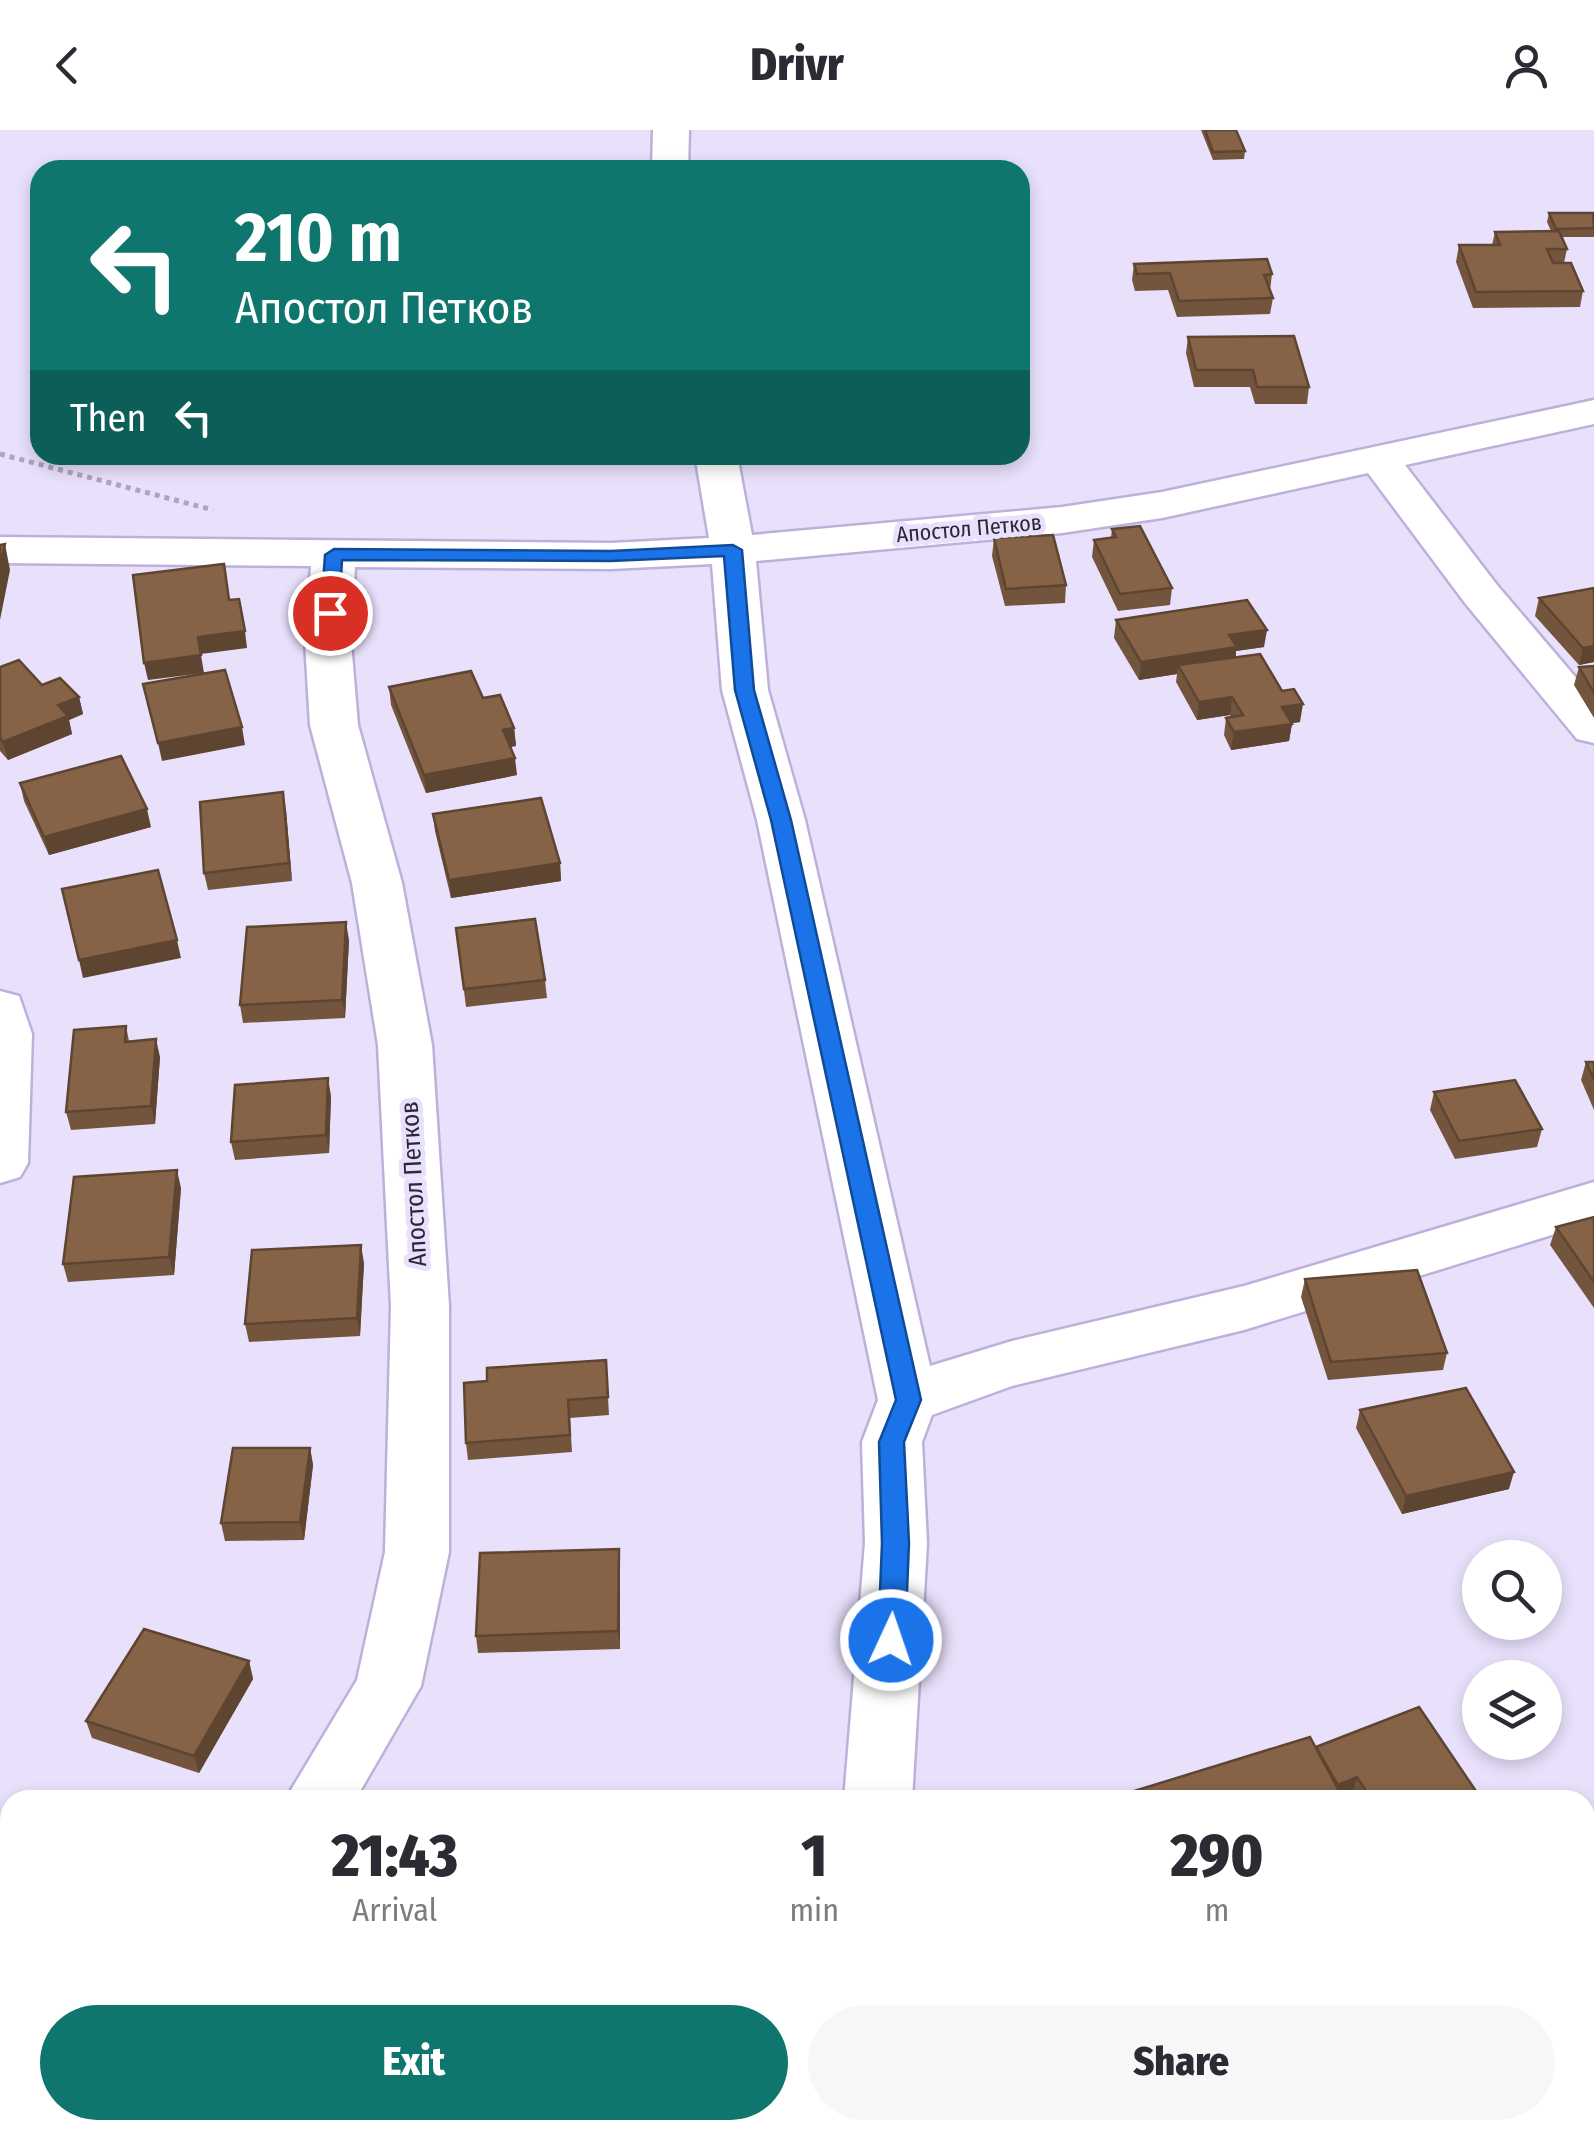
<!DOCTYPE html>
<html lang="en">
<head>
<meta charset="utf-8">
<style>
  body { margin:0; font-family:"Fira Sans Condensed",sans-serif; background:#f7f7f7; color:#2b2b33; height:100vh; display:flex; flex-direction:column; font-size:38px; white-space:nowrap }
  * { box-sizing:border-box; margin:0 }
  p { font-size:32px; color:#7c7c81 }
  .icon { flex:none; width:55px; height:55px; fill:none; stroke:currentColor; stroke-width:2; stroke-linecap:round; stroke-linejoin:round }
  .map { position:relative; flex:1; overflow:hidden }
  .drawer { position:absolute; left:0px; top:1660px; width:1595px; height:350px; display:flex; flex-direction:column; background:#fff; border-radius:30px 30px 0 0; box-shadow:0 5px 15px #0003 }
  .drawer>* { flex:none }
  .top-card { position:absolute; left:30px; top:30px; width:1000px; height:305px; border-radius:30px; box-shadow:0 5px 15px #0003; background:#0f766e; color:#fff; overflow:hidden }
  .tools { position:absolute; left:1462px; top:1410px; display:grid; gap:20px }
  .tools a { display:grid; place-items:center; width:100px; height:100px; border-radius:50%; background:#fff; box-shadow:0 5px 15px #0003; font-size:50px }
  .pin { position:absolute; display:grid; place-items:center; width:85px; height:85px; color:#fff; margin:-42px; border:5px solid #fff; border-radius:50%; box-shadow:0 2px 10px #0007 }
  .me { position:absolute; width:110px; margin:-55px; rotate:3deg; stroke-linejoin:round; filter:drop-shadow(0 0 8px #0008) }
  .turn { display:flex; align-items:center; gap:35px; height:210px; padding:0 40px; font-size:45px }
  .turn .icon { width:130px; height:130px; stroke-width:2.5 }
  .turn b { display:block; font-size:70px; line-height:85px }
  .then { display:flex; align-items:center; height:95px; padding:0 40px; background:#0003; gap:20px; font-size:38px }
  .eta { display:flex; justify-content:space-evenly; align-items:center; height:170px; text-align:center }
  .eta b { font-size:60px; font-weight:800; line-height:70px }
  .action { display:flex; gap:20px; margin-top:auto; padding:20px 40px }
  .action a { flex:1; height:115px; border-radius:60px; background:#0f766e; color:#fff; font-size:40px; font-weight:800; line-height:115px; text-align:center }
  .action a+a { background:#f7f7f7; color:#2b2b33 }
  header { display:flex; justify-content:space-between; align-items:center; height:130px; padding:0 40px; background:#fff; font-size:45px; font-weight:800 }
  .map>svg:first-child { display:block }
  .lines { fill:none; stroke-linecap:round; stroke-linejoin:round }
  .minor-casing { stroke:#beb0db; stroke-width:5 }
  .path { stroke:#aca5bd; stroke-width:5; stroke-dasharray:5 5; stroke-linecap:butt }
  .minor { fill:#fff; fill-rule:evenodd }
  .wall { fill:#73553d }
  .shaded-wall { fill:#5e4532 }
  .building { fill:#866347; stroke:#5e4532; stroke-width:2.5 }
  .route { fill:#1a73e8; stroke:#114b97; stroke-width:2.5 }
  .labels { text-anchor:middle; stroke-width:10; stroke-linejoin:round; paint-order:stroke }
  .far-street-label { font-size:22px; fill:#2c2737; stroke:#e9e1fc }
  .street-label { font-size:25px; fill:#2c2737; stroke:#e9e1fc }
</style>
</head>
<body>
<header><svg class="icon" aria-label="back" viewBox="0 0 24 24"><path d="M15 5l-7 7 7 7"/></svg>Drivr<svg class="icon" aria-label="person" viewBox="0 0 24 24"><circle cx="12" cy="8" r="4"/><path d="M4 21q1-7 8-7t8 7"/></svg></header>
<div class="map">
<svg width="1594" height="2010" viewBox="0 0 1594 2010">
  <rect width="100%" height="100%" fill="#e9e1fc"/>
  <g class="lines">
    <defs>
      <g id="minor">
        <polygon points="653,0 689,0 688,40 652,40"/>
        <polygon points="1594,270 1594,294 1405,335 1497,455 1594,569 1594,613 1577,609 1465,473 1368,343 1162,388 1062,403 756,431 768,560 805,690 930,1236 1012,1211 1244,1156 1594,1052 1594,1092 1244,1200 1012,1256 932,1285 922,1312 927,1413 912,1670 844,1670 865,1413 862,1312 878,1270 757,690 722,560 712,434 611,439 355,437 351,512 358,595 402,753 432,915 449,1176 449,1422 421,1556 355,1670 285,1670 357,1550 385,1422 391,1176 378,915 352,753 310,595 305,512 311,436 0,433 0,407 611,413 709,408 695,325 737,325 752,405 1062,377 1162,362"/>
        <polygon points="0,861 19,866 32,904 28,1033 20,1047 0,1053"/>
        <polygon points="1594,1801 1594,1867 1585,1871 1585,1805"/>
        <polygon points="10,1864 10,1932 0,1936 0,1868"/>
        <polygon points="795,2000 869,2000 868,2010 794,2010"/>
        <polygon points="1200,2000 1291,2000 1287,2010 1196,2010"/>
      </g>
    </defs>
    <use href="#minor" class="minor-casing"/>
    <polyline class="path" points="0,324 213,380"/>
    <use href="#minor" class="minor"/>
  </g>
  <g class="wall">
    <polygon points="1201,0 1236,0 1245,21 1244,29 1213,30"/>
    <polygon points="1549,83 1594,84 1594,107 1562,107 1567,119 1564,133 1583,161 1580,177 1473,178 1456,132 1459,115 1492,115 1495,102 1551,101 1547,92"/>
    <polygon points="1134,134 1272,144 1270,161 1273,168 1270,184 1177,187 1168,160 1135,161 1132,150"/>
    <polygon points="1188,207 1309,257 1307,274 1255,274 1250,257 1194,257 1186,223"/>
    <polygon points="1112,399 1172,458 1170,475 1118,481 1092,427 1094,410 1111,408"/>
    <polygon points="994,408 1066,455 1065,473 1005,476 992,426"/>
    <polygon points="1594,458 1594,532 1579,535 1535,486 1539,468"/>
    <polygon points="1116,490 1264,517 1236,521 1236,527 1300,592 1292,593 1289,611 1231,620 1224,605 1226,588 1231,587 1230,585 1197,590 1176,552 1177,544 1139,550 1114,508"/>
    <polygon points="1594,536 1594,588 1574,555 1579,537"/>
    <polygon points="0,537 42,555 79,567 83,584 69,590 72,604 8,630 0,621"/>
    <polygon points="389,557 483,568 514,598 516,616 510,617 517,645 426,663 391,575"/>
    <polygon points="20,653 151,697 49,725 24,671"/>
    <polygon points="286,680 292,751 208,760 204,743"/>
    <polygon points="433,684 560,733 561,751 451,768 435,701"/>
    <polygon points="456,798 545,850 547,868 466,877"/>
    <polygon points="349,810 345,888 243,893 240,875"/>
    <polygon points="126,896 129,911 160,927 155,994 71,1000 66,982"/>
    <polygon points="1586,932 1594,932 1594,980 1581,950"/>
    <polygon points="1434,962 1542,999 1537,1017 1455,1029 1430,980"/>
    <polygon points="331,966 329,1023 235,1030 231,1012"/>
    <polygon points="181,1058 174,1145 68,1152 63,1134"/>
    <polygon points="1594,1087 1594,1178 1550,1115 1556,1097"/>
    <polygon points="364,1133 360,1206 249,1212 245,1194"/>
    <polygon points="1305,1149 1447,1223 1443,1240 1328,1250 1301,1167"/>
    <polygon points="606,1230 609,1285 570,1288 572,1322 468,1330 466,1313 487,1251"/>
    <polygon points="1360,1280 1509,1359 1402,1384 1356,1298"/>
    <polygon points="310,1318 313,1335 304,1410 225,1411 221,1393"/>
    <polygon points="619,1419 620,1519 478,1523 476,1506"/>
    <polygon points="249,1531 253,1549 199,1643 92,1608 86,1591"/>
    <polygon points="1316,1617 1482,1670 1356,1670 1352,1664 1343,1668"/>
    <polygon points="325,2000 399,2000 392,2010 341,2010"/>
  </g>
  <g class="shaded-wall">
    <polygon points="5,414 10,440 0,490 0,436"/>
    <polygon points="1267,500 1264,517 1236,521 1235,535 1178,535 1177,544 1139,550 1141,532 1229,505"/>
    <polygon points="245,501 247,518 201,524 198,507"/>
    <polygon points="1594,516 1594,532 1579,535 1583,518"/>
    <polygon points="201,525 204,543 148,550 144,533"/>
    <polygon points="79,567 83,584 69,590 72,604 8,630 3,612 58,575"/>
    <polygon points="1232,567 1230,585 1197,590 1199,572"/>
    <polygon points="1303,574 1300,592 1280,595 1282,577"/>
    <polygon points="1292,594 1289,611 1231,620 1234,602"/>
    <polygon points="242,597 245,615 162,631 158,613"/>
    <polygon points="514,598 516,616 504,618 503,600"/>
    <polygon points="515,628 517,645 426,663 424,645"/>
    <polygon points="283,662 286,680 292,751 289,733"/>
    <polygon points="147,679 151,697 49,725 44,707"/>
    <polygon points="560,733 561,751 451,768 449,750"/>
    <polygon points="346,792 349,810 345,888 342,870"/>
    <polygon points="177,810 181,828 83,848 79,830"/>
    <polygon points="156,909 160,927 155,994 151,976"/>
    <polygon points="328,948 331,966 329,1023 326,1005"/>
    <polygon points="177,1040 181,1058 174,1145 169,1127"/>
    <polygon points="361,1115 364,1133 360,1206 357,1188"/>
    <polygon points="310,1318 313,1335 304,1410 300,1392"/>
    <polygon points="1514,1342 1509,1359 1402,1384 1406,1366"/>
    <polygon points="619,1419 620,1437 620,1519 618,1501"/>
    <polygon points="249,1531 253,1549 199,1643 194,1626"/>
    <polygon points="1357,1647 1352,1664 1334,1670 1338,1655"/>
    <polygon points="378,2000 399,2000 392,2010 371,2010"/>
  </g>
  <g class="building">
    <polygon points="1205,0 1236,0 1245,21 1213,22"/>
    <polygon points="1549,83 1593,83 1594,98 1556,99"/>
    <polygon points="1559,101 1567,119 1547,119 1553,133 1571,133 1583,161 1476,162 1459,115 1500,115 1495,102"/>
    <polygon points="1267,129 1272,144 1264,145 1273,168 1179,171 1170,143 1137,144 1134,134"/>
    <polygon points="1294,206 1309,257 1257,257 1253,240 1196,240 1188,207"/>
    <polygon points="1140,396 1172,458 1120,464 1094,410 1116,407 1112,399"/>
    <polygon points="1053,405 1066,455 1006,459 994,408"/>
    <polygon points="5,414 0,436 0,415"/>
    <polygon points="224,434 229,470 239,469 245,501 198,507 201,525 144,533 133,445"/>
    <polygon points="1594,458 1594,516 1583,518 1539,468"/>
    <polygon points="1247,470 1267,500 1229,505 1237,517 1141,532 1116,490"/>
    <polygon points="1260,524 1282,561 1294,559 1303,574 1282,577 1292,594 1234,602 1226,588 1243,585 1232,567 1199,572 1178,535"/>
    <polygon points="19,530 42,555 60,548 79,567 58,575 68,586 3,612 0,608 0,537"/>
    <polygon points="1594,536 1594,563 1579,537"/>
    <polygon points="225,540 242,597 158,613 143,554"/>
    <polygon points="471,541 483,568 500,565 514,598 503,600 515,628 424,645 389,557"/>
    <polygon points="121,626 147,679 44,707 20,653"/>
    <polygon points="283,662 289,733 204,743 200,672"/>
    <polygon points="541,668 560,733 449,750 433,684"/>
    <polygon points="158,740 177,810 79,830 62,759"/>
    <polygon points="535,789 545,850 464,859 456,798"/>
    <polygon points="346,792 342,870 240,875 247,797"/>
    <polygon points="126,896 125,912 156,909 151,976 66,982 74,900"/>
    <polygon points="1586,932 1594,932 1594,950"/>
    <polygon points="328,948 326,1005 231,1012 235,955"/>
    <polygon points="1515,950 1542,999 1459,1011 1434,962"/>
    <polygon points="177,1040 169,1127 63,1134 74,1047"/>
    <polygon points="1594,1087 1594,1152 1556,1097"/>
    <polygon points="361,1115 357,1188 245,1194 252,1120"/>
    <polygon points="1417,1140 1447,1223 1331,1232 1305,1149"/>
    <polygon points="606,1230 608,1267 568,1270 570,1305 466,1313 464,1253 487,1251 487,1238"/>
    <polygon points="1466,1258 1514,1342 1406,1366 1360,1280"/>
    <polygon points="233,1318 310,1318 300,1392 221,1393"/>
    <polygon points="619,1419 618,1501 476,1506 480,1423"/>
    <polygon points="144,1499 249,1531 194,1626 86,1591"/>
    <polygon points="1419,1577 1482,1670 1372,1670 1357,1647 1338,1655 1316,1617"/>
    <polygon points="1310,1607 1344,1670 1105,1670"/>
    <polygon points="357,2000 378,2000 371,2009"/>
  </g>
  <polygon class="route" points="733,415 742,420 754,560 791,690 921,1270 904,1312 909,1413 905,1510 901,1517 882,1517 878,1510 882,1413 879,1312 896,1270 771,690 735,560 724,426 611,431 342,430 339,483 330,489 321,483 325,425 334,419 611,421"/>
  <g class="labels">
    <g class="far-street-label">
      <text transform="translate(969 398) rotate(-5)" y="8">Апостол Петков</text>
    </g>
    <g class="street-label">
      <text transform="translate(413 1054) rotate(-93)" y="9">Апостол Петков</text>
    </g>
  </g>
</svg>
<div class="tools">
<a><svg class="icon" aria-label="search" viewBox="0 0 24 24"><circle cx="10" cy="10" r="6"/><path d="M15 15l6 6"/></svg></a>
<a><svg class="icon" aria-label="layers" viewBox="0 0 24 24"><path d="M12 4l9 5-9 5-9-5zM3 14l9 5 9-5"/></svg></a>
</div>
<div class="pin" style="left:330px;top:483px;background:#d93025"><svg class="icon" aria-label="arrive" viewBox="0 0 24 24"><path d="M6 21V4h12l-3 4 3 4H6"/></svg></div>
<svg class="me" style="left:891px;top:1510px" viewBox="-20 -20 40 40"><circle r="17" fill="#1a73e8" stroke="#fff" stroke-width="3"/><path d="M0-11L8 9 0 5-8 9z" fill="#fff"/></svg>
<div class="top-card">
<div class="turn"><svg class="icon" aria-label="left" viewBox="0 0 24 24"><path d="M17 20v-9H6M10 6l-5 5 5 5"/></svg><div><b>210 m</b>Апостол Петков</div></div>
<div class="then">Then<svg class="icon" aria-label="left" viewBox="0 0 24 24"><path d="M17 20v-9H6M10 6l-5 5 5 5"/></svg></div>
</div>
<section class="drawer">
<div class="eta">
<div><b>21:43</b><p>Arrival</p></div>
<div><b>1</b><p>min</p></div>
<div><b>290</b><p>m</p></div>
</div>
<div class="action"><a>Exit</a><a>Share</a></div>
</section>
</div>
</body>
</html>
